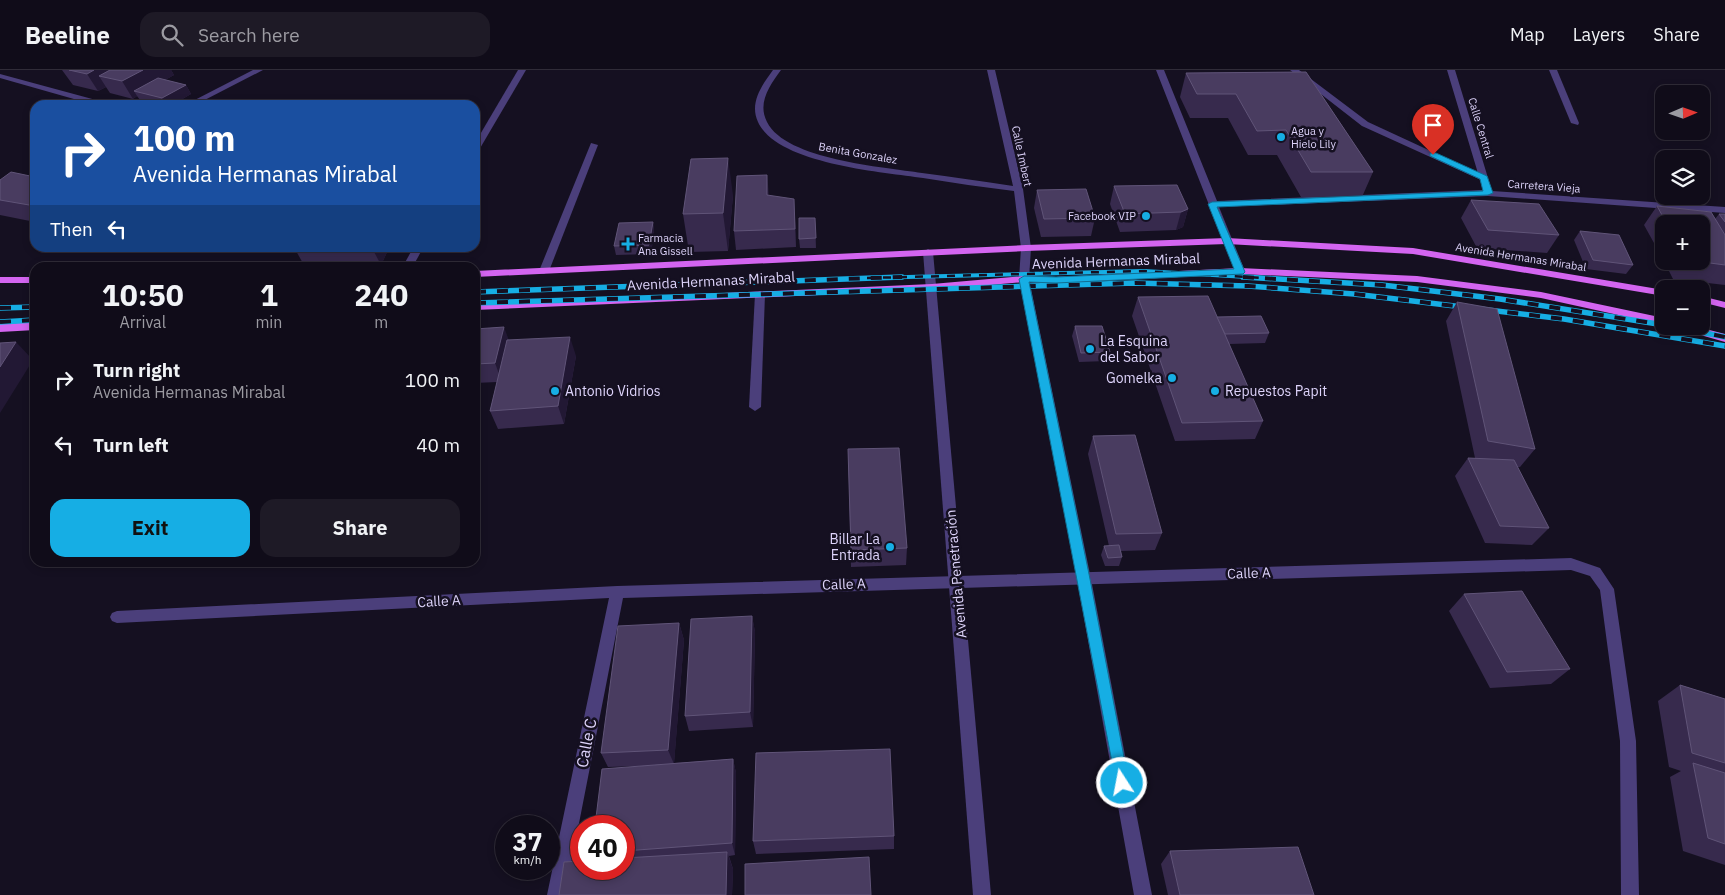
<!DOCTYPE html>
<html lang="en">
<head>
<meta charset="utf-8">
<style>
  body { margin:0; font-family:"IBM Plex Sans",sans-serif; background:#1e1a26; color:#f1f3f6; height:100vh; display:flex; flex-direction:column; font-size:19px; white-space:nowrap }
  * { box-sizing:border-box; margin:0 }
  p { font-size:16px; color:#9c9ba2 }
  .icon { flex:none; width:28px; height:28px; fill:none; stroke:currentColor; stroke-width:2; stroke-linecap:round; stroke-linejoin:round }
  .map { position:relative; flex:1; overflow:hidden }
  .panel { position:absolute; left:30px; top:192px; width:450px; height:305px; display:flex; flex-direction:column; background:#100c19; border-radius:15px; box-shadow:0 2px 8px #0003,0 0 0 1px #302c38 }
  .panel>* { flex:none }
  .guide { position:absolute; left:30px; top:30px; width:450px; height:152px; border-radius:15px; box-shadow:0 2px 8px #0003,0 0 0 1px #302c38; background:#1a4fa0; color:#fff; overflow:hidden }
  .needle { width:32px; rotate:88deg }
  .tools { position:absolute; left:1655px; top:15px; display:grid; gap:10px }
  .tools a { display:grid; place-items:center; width:55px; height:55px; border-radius:10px; background:#100c19; box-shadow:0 2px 8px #0003,0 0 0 1px #302c38; font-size:25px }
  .speed { position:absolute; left:495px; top:745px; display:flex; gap:10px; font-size:25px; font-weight:700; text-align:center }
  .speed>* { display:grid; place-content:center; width:65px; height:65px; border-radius:50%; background:#100c19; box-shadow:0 2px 8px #0003,0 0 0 1px #302c38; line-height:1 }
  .speed small { font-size:12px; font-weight:400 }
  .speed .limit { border:8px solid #d22; background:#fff; color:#111 }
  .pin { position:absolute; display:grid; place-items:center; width:42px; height:42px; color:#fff; margin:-51px -21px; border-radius:50% 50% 50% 0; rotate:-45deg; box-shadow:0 0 5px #0007 }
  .pin .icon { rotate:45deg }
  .me { position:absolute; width:55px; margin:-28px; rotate:349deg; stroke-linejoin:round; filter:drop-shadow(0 0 4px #0008) }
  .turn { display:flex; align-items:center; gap:18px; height:105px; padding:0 20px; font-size:22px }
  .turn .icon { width:65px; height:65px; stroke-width:2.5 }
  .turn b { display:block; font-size:35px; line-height:42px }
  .then { display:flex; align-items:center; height:48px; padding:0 20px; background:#0003; gap:10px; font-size:19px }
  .eta { display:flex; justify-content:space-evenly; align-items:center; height:85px; text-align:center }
  .eta b { font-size:30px; font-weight:800; line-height:35px }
  .primary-button { display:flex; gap:10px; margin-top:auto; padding:10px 20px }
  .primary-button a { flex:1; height:58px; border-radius:15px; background:#16aee4; color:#111; font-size:20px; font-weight:800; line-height:58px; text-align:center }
  .primary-button a+a { background:#1e1a26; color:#f1f3f6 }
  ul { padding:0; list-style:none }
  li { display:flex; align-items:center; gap:15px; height:65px; padding:0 20px }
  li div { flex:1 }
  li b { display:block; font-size:19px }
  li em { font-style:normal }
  header { display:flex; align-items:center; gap:30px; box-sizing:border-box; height:70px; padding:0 25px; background:#100c19; border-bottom:1px solid #302c38 }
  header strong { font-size:24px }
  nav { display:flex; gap:28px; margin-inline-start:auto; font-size:18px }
  .search { width:350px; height:45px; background:#1e1a26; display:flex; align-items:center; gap:12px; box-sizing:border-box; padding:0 18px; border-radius:15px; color:#9c9ba2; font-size:19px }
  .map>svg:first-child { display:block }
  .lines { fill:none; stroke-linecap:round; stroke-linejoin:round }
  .service { fill:#4b3f7b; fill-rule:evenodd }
  .minor { fill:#4b3f7b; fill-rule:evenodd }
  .tertiary { fill:#4b3f7b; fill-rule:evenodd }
  .primary { fill:#d365f0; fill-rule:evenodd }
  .rail-far1-casing { stroke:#16aee4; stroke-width:4 }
  .rail-casing { stroke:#16aee4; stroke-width:5.5 }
  .rail-far1 { stroke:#151021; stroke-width:2.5; stroke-dasharray:8; stroke-linecap:butt }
  .rail { stroke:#151021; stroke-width:4; stroke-dasharray:11; stroke-linecap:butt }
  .wall { fill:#372a4d }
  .shaded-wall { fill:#221834 }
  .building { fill:#493c60; stroke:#605478 }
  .route { fill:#16aee4; stroke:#0e7194 }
  .poi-dot { fill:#16aee4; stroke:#151021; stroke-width:2 }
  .labels { text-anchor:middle; stroke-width:5; stroke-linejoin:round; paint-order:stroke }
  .far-street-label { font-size:11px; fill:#ded4fb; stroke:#151021 }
  .far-poi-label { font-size:11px; fill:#ded4fb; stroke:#151021; text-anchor:start }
  .street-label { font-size:14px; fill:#ded4fb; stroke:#151021 }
  .poi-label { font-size:14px; fill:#ded4fb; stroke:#151021; text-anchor:start }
  .near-street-label { font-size:16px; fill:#ded4fb; stroke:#151021 }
</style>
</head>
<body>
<header>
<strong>Beeline</strong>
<div class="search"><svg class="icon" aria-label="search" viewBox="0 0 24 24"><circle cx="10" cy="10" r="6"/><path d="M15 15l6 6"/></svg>Search here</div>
<nav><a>Map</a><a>Layers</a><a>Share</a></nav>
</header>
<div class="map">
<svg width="1725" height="825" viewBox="0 0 1725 825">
  <rect width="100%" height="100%" fill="#151021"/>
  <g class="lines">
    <g class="service">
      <polygon points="1290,0 1299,0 1368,52 1489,108 1481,110 1362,56"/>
      <polygon points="591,73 598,75 549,201 544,204 540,203 539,201"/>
      <polygon points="760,221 765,224 761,337 755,341 749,337 755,224"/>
    </g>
    <g class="minor">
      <polygon points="253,0 263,0 195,35 185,35"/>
      <polygon points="518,0 526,0 479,80 475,83 475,73"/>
      <path d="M773,0H781C770,15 757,33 767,52C786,90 884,97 922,103C952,107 982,111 1013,116L987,0H995L1023,119L1031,178L1029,180L1026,181L1021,178L1014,121C983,117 953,113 923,108C882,102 777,94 758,52C749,33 762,15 773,0Z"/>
      <polygon points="1156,0 1164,0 1217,131 1483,120 1447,0 1455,0 1492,121 1725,137 1725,143 1488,126 1219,137 1245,201 1240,204 1235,201"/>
      <polygon points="1549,0 1557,0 1579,53 1578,55 1571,53"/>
      <polygon points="0,4 107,33 108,35 95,35 0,8"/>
      <polygon points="413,178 423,178 412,198 402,198"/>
      <polygon points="1571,488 1600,498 1614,519 1636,671 1639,825 1621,825 1620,671 1600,520 1590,506 1571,500 623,528 565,825 547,825 609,528 117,553 112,551 110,547 112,543 117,541 617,516"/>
    </g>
    <g class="tertiary">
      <polygon points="1026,175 1031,178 1029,209 1091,509 1152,825 1134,825 1077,509 1019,209 1021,178"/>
      <polygon points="928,179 933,182 991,825 973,825 923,182"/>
    </g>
    <g class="primary">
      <polygon points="1227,168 1413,178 1664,220 1664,226 1413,184 1227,174 1026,181 475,207 475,201 1026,175"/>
      <polygon points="1240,198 1417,206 1541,222 1664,248 1664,255 1541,228 1417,212 1240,204 1056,213 1024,212 932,220 475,240 475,234 932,214 1024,206 1056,207"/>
      <rect x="0" y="207" width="35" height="6"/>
      <polygon points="1701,226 1725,232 1725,238 1701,232"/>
      <polygon points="35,252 35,260 0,262 0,254"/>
      <polygon points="1675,256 1694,256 1725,264 1725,272 1676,258"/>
    </g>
    <defs>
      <polyline id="rail-far1" points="867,208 1144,201 1264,208"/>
      <g id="rail">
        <polyline points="1243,207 1382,215 1500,229 1664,255"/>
        <polyline points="475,222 902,207"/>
        <polyline points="475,233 1135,213 1248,216 1354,224 1564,249 1725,276"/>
        <polyline points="0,238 35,237"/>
        <polyline points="0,252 35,250"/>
        <polyline points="1671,256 1725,267"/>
      </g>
    </defs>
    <use href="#rail-far1" class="rail-far1-casing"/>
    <use href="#rail" class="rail-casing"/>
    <use href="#rail-far1" class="rail-far1"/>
    <use href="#rail" class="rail"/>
  </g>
  <g class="wall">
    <polygon points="62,0 171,0 174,5 165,10 186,15 191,24 172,35 159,35 140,30 137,26 133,29 110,23 106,17 98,21 73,15"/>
    <polygon points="1306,2 1373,102 1362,127 1301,127 1277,85 1248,85 1228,48 1190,48 1180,27 1186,3"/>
    <polygon points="35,107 35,152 0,145 0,110"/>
    <polygon points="1114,116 1188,139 1183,157 1176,160 1120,162 1110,134"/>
    <polygon points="1037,120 1095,148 1091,166 1041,167 1034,138"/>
    <polygon points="733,125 728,181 689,182 683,144"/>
    <polygon points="769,126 795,147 796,177 736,180 734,161"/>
    <polygon points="1471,130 1559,165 1547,183 1477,178 1461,148"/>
    <polygon points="1657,136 1715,149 1719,144 1725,144 1725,215 1673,209 1664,191 1701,191 1701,154 1664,154 1664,191 1644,155"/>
    <polygon points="815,148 816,178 800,178 799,169"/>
    <polygon points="653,152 654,161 651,184 616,185 614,176"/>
    <polygon points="1580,161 1633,195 1626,204 1586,199 1574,170"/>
    <polygon points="296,178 389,178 381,195 305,197 295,179"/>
    <polygon points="1138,227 1217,247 1269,263 1265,273 1229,274 1263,351 1255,369 1175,371 1132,246"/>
    <polygon points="1457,232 1535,379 1520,397 1517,397 1549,458 1532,475 1485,473 1455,406 1468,388 1475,388 1446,251"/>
    <polygon points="1075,256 1110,282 1107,291 1079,292 1072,266"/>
    <polygon points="475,259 509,270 576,286 564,354 498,359 490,341 497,312 475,313"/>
    <polygon points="1093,366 1162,463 1155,480 1121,481 1122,487 1119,496 1105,496 1101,485 1104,476 1109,476 1088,384"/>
    <polygon points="848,379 907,478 906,495 851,497"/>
    <polygon points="1464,524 1570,599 1551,614 1490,618 1449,541"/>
    <polygon points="752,546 755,562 753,657 689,661 685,646"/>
    <polygon points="679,553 684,570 674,693 733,689 736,703 735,785 729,786 733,799 732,825 559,825 624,799 624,756 640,696 608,697 601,683"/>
    <polygon points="1680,615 1725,629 1725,795 1683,781 1670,707 1681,701 1669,697 1658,631"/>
    <polygon points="894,766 894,779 756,784 753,771"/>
    <polygon points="1170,781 1314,825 1168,825 1161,794"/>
  </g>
  <g class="shaded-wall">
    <polygon points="94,0 136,0 99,6 106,17 98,21 87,4"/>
    <polygon points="143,0 171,0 174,5 142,23 134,21 137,26 133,29 122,11"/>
    <polygon points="186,15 191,24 172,35 166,35 162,28"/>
    <polygon points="728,88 733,125 728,181 723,143"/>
    <polygon points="767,105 769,123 768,143 767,125"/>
    <polygon points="1188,139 1183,157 1176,160 1181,142"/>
    <polygon points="653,152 654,161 651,184 649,175"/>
    <polygon points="372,178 389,178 381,195"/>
    <polygon points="504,257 511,276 502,312 495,293"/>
    <polygon points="570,267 576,286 564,354 558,336"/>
    <polygon points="16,272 33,290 0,343 0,297"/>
    <polygon points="752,546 755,562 753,657 750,642"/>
    <polygon points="679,553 684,570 674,694 668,680"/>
    <polygon points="733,689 736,703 735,785 732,773"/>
    <polygon points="727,782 733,799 732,825 726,825"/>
  </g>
  <g class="building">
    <polygon points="69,0 94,0 87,4"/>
    <polygon points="110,0 143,0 122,11 99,6"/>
    <polygon points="1306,2 1373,102 1311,102 1286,60 1257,61 1236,24 1197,24 1186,3"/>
    <polygon points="158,8 186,15 162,28 134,21"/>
    <polygon points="63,33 70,35 60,35"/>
    <polygon points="728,88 723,143 683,144 691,89"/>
    <polygon points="11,102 35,107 35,136 0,130 0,110"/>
    <polygon points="767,105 767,125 794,129 795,159 734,161 737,106"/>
    <polygon points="1177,115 1188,139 1181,142 1125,144 1114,116"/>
    <polygon points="1086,119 1095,148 1044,149 1037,120"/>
    <polygon points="1471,130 1539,134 1559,165 1488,160"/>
    <polygon points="1657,136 1711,142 1725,165 1725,195 1695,191 1701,191 1701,154 1667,154"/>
    <polygon points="1719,144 1725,144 1725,152"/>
    <polygon points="799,148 815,148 816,168 799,169"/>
    <polygon points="653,152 649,175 614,176 619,153"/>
    <polygon points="1580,161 1619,165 1633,195 1593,190"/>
    <polygon points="296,178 353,178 295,179"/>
    <polygon points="1208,226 1263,351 1182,353 1138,227"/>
    <polygon points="1457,232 1497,239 1535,379 1488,371"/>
    <polygon points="1261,246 1269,263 1225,264 1217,247"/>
    <polygon points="1075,256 1102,256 1110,282 1081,283"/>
    <polygon points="504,257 495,293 475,294 475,259"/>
    <polygon points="570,267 558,336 490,341 507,270"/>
    <polygon points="16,272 0,297 0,273"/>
    <polygon points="1135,365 1162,463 1116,464 1093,366"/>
    <polygon points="899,378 907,478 851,480 848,379"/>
    <polygon points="1468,388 1514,390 1549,458 1500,456"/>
    <polygon points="1119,475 1122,487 1108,488 1104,476"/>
    <polygon points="1522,521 1570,599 1507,602 1464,524"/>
    <polygon points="752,546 750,642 685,646 691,549"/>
    <polygon points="679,553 668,680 601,683 618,556"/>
    <polygon points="1680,615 1725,629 1725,693 1692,683"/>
    <polygon points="890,679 894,766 753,771 756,683"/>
    <polygon points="733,689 732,773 624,781 624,756 595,756 602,699"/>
    <polygon points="1693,693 1725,703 1725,774 1708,768"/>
    <polygon points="1298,777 1314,825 1180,825 1170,781"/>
    <polygon points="727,782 726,825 559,825 564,792 581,791 581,799 624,799 624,788"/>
    <polygon points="869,787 871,825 745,825 745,794"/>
  </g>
  <polygon class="route" points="1430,83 1436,83 1487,106 1493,123 1488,125 1217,137 1245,202 1243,204 1056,213 1029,212 1090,509 1129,713 1127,718 1122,720 1117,718 1019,209 1024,206 1056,207 1234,199 1208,134 1212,132 1483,121 1480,109 1430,86"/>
  <g class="poi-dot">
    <circle cx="1281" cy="67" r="5"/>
    <circle cx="1146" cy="146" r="5"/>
    <path d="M625.5 166.5h5v5h5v5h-5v5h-5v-5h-5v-5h5z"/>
    <circle cx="1090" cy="279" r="5"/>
    <circle cx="1172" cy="308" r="5"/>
    <circle cx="555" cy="321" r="5"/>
    <circle cx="1215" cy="321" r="5"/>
    <circle cx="890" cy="477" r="5"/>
  </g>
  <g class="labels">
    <g class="far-street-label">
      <text transform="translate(1481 58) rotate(73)" y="4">Calle Central</text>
      <text transform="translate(858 83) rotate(10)" y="4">Benita Gonzalez</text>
      <text transform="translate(1022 86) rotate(78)" y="4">Calle Imbert</text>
      <text transform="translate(1544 116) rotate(4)" y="4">Carretera Vieja</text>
      <text transform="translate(1521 187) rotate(9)" y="4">Avenida Hermanas Mirabal</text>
    </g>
    <g class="far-poi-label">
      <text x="1291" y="65">Agua y<tspan x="1291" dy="13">Hielo Lily</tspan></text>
      <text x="1136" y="150" text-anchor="end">Facebook VIP</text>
      <text x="638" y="172">Farmacia<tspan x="638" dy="13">Ana Gissell</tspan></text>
    </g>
    <g class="street-label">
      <text transform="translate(1116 191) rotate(-2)" y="5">Avenida Hermanas Mirabal</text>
      <text transform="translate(711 211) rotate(-3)" y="5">Avenida Hermanas Mirabal</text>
      <text transform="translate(1249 503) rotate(-2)" y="5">Calle A</text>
      <text transform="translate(956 504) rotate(-95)" y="5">Avenida Penetración</text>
      <text transform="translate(844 514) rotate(-2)" y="5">Calle A</text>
      <text transform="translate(439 531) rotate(-3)" y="5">Calle A</text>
    </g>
    <g class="poi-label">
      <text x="1100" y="276">La Esquina<tspan x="1100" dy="16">del Sabor</tspan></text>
      <text x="1162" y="313" text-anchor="end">Gomelka</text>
      <text x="565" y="326">Antonio Vidrios</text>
      <text x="1225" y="326">Repuestos Papit</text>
      <text x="880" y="474" text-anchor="end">Billar La<tspan x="880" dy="16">Entrada</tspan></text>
    </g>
    <g class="near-street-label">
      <text transform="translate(586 673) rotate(-79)" y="6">Calle C</text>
    </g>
  </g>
</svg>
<div class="tools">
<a><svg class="needle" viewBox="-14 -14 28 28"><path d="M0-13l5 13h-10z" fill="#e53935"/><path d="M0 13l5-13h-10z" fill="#9c9ba2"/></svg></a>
<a><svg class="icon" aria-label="layers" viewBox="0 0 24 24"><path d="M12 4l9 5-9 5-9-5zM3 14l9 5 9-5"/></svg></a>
<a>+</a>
<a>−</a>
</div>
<div class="speed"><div>37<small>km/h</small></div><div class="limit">40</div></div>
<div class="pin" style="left:1433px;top:85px;background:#d93025"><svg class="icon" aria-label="arrive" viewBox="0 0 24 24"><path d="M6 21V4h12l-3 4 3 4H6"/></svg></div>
<svg class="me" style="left:1122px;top:713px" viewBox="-20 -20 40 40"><circle r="17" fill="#16aee4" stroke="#fff" stroke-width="3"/><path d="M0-11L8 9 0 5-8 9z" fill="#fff"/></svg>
<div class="guide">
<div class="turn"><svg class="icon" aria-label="right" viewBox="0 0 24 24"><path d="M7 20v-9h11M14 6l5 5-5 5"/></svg><div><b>100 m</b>Avenida Hermanas Mirabal</div></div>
<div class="then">Then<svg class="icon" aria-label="left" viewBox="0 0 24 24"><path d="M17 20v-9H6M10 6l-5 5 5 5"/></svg></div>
</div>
<section class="panel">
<div class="eta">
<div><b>10:50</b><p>Arrival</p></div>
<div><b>1</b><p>min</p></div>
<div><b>240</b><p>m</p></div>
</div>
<ul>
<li><svg class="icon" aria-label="right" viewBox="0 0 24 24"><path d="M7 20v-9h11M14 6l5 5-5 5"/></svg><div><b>Turn right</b><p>Avenida Hermanas Mirabal</p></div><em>100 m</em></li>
<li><svg class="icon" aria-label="left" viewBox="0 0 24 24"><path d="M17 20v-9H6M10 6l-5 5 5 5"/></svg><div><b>Turn left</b></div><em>40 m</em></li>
</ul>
<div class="primary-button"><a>Exit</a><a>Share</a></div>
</section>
</div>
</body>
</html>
